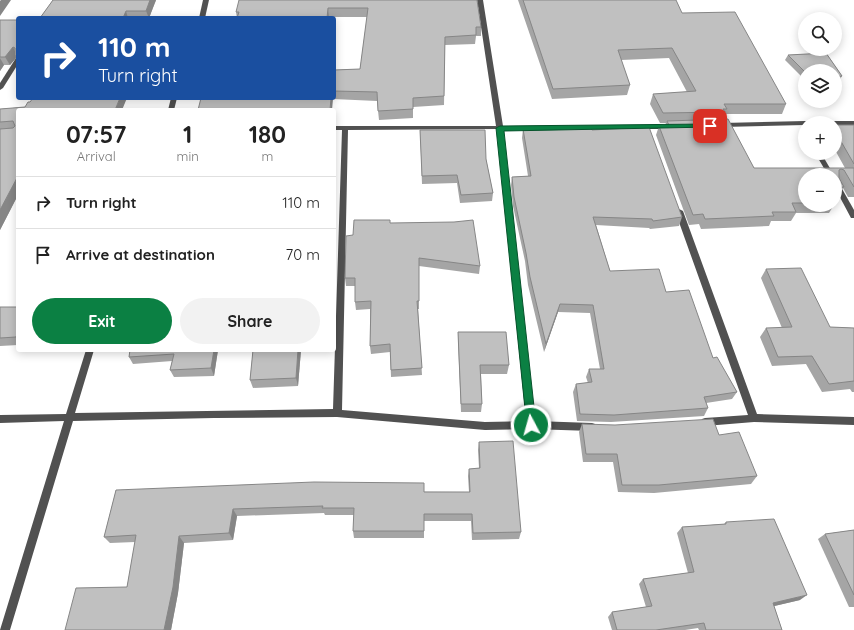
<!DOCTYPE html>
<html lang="en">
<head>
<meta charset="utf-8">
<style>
  body { margin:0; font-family:Quicksand,sans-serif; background:#f2f2f2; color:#222; height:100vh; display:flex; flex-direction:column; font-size:15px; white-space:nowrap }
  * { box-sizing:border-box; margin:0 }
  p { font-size:13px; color:#767676 }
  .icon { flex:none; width:22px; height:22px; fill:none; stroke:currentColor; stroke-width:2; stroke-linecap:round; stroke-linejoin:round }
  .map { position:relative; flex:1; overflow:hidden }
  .drawer { position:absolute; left:16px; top:108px; width:320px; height:244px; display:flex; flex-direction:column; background:#fff; border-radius:4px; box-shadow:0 2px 10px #0003 }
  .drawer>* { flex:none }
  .guide { position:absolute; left:16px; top:16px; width:320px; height:84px; border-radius:4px; box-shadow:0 2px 10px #0003; background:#1a4fa0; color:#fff; overflow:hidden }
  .buttons { position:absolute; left:798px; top:12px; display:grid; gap:8px }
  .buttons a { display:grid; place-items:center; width:44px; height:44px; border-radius:50%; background:#fff; box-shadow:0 2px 10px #0003; font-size:20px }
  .pin { position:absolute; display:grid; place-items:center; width:34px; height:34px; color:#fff; margin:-17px; border-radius:8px; box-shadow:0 2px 6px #0006 }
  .me { position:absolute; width:44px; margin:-22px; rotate:354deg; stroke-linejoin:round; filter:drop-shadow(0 0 3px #0008) }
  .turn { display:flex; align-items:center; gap:14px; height:84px; padding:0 16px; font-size:18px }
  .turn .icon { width:52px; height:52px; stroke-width:2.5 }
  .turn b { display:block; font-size:28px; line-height:34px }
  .eta { display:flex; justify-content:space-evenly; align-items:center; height:68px; text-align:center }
  .eta b { font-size:24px; font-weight:700; line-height:28px }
  .action { display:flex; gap:8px; margin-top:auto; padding:8px 16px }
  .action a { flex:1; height:46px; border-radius:24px; background:#0b8043; color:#fff; font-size:16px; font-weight:700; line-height:46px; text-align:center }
  .action a+a { background:#f2f2f2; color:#222 }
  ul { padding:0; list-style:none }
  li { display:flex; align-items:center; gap:12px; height:52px; padding:0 16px; border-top:1px solid #e0e0e0 }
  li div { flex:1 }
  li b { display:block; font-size:15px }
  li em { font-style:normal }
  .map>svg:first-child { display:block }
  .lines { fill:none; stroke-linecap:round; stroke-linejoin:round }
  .minor { fill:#515151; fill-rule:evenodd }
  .wall { fill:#a5a5a5 }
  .shaded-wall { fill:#868686 }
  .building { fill:#c0c0c0; stroke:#868686 }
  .route { fill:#0b8043; stroke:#07532c }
</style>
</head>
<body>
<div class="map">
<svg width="854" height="630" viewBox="0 0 854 630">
  <rect width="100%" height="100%" fill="#fff"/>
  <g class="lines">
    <g class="minor">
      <polygon points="203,0 209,0 205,18 199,18"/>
      <path d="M477,0H483L503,126L668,125L671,127L668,129H503L535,421L592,423L595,424L596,427L595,430L592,431L531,429L485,430L337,417L214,418L73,421L10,630H0L64,421L0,423V415L66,414L86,350H94L75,413L333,409L342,130H334V126H496ZM497,129L526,421L485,422L342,410L348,130Z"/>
      <polygon points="18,57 18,64 3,88 0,90 0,83 16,58"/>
      <polygon points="171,98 177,98 174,110 168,110"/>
      <polygon points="805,121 808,123 805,123 805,125 722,127 719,125 722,123"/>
      <polygon points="835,121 854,121 854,125 835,125 835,123 832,123"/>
      <polygon points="815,153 821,153 834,175 828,175"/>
      <polygon points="835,180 837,180 854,210 854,218 851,218 835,188"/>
      <polygon points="676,209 679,209 683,211 757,414 854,417 854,425 754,422 705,426 702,425 701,422 702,419 705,418 748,415 675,211"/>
    </g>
  </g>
  <g class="wall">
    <polygon points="53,0 156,0 149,18 40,18"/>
    <polygon points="477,0 481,27 481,36 476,36 475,44 445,45 444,105 413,107 413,118 379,120 377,101 333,99 201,98 334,98 334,70 360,69 367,17 329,17 329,18 237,18 236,12"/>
    <polygon points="518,0 546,0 682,13 786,104 782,114 725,114 723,119 754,168 845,168 835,150 835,125 854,125 854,197 848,197 843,188 838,197 835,197 835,175 805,175 805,205 834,205 829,213 796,213 791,221 771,221 769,226 701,229 699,224 689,225 656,135 659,126 665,125 666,123 660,123 650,104 653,94 687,92 669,58 621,60 630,85 627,95 552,99"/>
    <polygon points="0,20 18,20 18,63 16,58 10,65 4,65 0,71"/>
    <polygon points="826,53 842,76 839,81 835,82 835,71 805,71 805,80 785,60 788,55"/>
    <polygon points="127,98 18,110 18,195 0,230 0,109 25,107 30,102"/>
    <polygon points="523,129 592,130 682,217 679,226 650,229 649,228 596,225 610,271 666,292 737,392 732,399 706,403 708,408 704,416 611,422 577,421 573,392 576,384 588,383 586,377 589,369 600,369 590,313 558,312 544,352 528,285 525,261 513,206 511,185 512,177 528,176 522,138"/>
    <polygon points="420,130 486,159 493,193 492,201 460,203 457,183 422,184"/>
    <polygon points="390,223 480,266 479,274 419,266 419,309 418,309 422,375 391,377 390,352 371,354 370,346 370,309 356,310 355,302 355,286 346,286 345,278 353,235"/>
    <polygon points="766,269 830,327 854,328 854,392 852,392 850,389 822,392 806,364 772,366 760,337 766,328 782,328 761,278"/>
    <polygon points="0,307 18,307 18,345 0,346"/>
    <polygon points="458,332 509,365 507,374 481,374 482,404 481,412 461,412 458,342"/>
    <polygon points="130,350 218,350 214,376 174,377 170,370 172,361 133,364 129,357"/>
    <polygon points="253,350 301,350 298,386 253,388 250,380"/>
    <polygon points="582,424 757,476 751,484 654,493 618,492 613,462 583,462 579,432"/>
    <polygon points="479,442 521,532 519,539 472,540 471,521 424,521 424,538 354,538 353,531 354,515 325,515 324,513 237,516 233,540 184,543 178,593 171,630 65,630 127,587 135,542 110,543 104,537 116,490 469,492 468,476 469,469 479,468 478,450"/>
    <polygon points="726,522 800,600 774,606 782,630 699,630 698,628 685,630 612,630 608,617 612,612 646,607 639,584 643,579 688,573 677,533 682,527 724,524"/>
    <polygon points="854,530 854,607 849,607 818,539 825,534"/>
  </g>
  <g class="shaded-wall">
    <polygon points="1,0 11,0 0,16 0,1"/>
    <polygon points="150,0 156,0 149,18 146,11"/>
    <polygon points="328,8 329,18 327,18"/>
    <polygon points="126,11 128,18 123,18"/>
    <polygon points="13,47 17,56 15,56 16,58 10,65 5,57"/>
    <polygon points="0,58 4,65 0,71"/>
    <polygon points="120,98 127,98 122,110 115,110"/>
    <polygon points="331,98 333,98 333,99 332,110 330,110"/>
    <polygon points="18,176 18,195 0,230 0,210"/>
    <polygon points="560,304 558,312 544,352 546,344"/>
    <polygon points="214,350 218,350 214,376 211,368"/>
    <polygon points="298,350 301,350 298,386 296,378"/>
    <polygon points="233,509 237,516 233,540 229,533"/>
    <polygon points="179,536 184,543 178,593 171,630 164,630"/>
    <polygon points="807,595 800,600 766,608 773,603"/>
  </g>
  <g class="building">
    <polygon points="53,0 150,0 146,11 126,11 123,18 40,18"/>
    <polygon points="239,0 477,0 481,27 476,27 476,35 445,37 444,96 413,98 413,109 378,111 377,92 334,91 334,70 360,69 368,8 328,8 327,18 237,18 239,12 236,12"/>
    <polygon points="523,0 676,0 682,13 735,12 786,104 724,104 727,109 723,109 725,112 663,113 653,94 696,91 672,48 618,50 630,85 553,89"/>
    <polygon points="0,20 18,20 18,56 15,56 15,48 13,47 5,57 0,57"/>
    <polygon points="826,53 842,76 835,77 835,71 805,71 805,72 788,55"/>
    <polygon points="33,98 120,98 115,110 18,110 18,176 0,210 0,129 13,128 15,126 13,121 0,122 0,109 25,107 28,102 30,102"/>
    <polygon points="201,98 331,98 330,110 198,110"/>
    <polygon points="728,119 754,168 854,168 854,187 844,170 841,169 839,170 839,178 844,187 835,187 835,175 805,175 805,203 792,203 796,212 772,212 774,216 705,219 703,214 693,215 659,126 669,125 667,121"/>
    <polygon points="835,125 854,125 854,164 835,131"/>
    <polygon points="649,127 682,217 653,221 652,219 593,217 610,271 659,269 666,292 689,290 713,358 717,357 737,392 704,397 708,408 614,415 580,414 576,384 592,382 589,369 604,369 593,305 560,304 546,344 530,277 526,253 514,197 512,177 531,176 523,129 591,128 592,130"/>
    <polygon points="420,130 485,130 486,159 493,193 461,195 457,175 422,176"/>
    <polygon points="354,220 390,220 390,223 454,222 473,220 480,266 419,258 419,301 417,301 422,368 391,370 390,344 370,346 371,301 355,302 355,278 345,278 346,236 353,235"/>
    <polygon points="801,268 830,327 854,328 854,381 829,384 812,356 778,357 766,328 792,327 766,269"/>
    <polygon points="0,307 18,307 18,333 16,337 0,338"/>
    <polygon points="458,332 506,332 509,365 480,365 482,404 461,404"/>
    <polygon points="130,350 214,350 211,368 170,370 174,354 129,357"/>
    <polygon points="253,350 298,350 296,378 250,380"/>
    <polygon points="713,419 719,435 739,432 757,476 659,485 622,485 617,454 586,454 582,424 615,425"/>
    <polygon points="513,441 521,532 473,533 472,514 424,514 424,531 353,531 354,508 322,508 323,506 233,509 229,533 179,536 173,587 164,630 65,630 76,588 127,587 136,535 104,537 116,490 314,482 424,483 424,492 470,492 469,469 480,468 479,442"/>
    <polygon points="774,519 807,595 773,603 782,630 706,630 704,623 656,630 617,630 612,612 652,606 643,579 694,572 682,527 726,524 726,522"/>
    <polygon points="854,530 854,595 825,534"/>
  </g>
  <polygon class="route" points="710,124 712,124 712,127 504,131 536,425 534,428 531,429 527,428 496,128 500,126"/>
</svg>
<div class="buttons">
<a><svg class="icon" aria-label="search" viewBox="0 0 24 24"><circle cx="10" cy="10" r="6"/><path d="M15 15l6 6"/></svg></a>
<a><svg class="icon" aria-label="layers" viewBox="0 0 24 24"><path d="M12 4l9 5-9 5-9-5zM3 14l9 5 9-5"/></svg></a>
<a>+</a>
<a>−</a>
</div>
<div class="pin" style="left:710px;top:126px;background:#d93025"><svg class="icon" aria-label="arrive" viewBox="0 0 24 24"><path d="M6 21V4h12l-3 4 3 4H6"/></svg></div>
<svg class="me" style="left:531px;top:425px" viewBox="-20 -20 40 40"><circle r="17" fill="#0b8043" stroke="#fff" stroke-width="3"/><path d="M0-11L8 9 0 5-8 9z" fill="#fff"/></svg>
<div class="guide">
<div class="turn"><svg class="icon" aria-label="right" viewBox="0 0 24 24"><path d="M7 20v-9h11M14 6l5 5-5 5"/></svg><div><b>110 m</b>Turn right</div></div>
</div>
<section class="drawer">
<div class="eta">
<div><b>07:57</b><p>Arrival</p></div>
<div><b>1</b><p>min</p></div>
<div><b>180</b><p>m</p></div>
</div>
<ul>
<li><svg class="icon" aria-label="right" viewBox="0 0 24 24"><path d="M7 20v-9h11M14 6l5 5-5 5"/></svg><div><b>Turn right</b></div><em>110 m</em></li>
<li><svg class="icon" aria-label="arrive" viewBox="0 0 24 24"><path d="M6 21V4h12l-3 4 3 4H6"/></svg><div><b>Arrive at destination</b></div><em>70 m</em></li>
</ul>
<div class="action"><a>Exit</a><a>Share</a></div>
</section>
</div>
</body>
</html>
